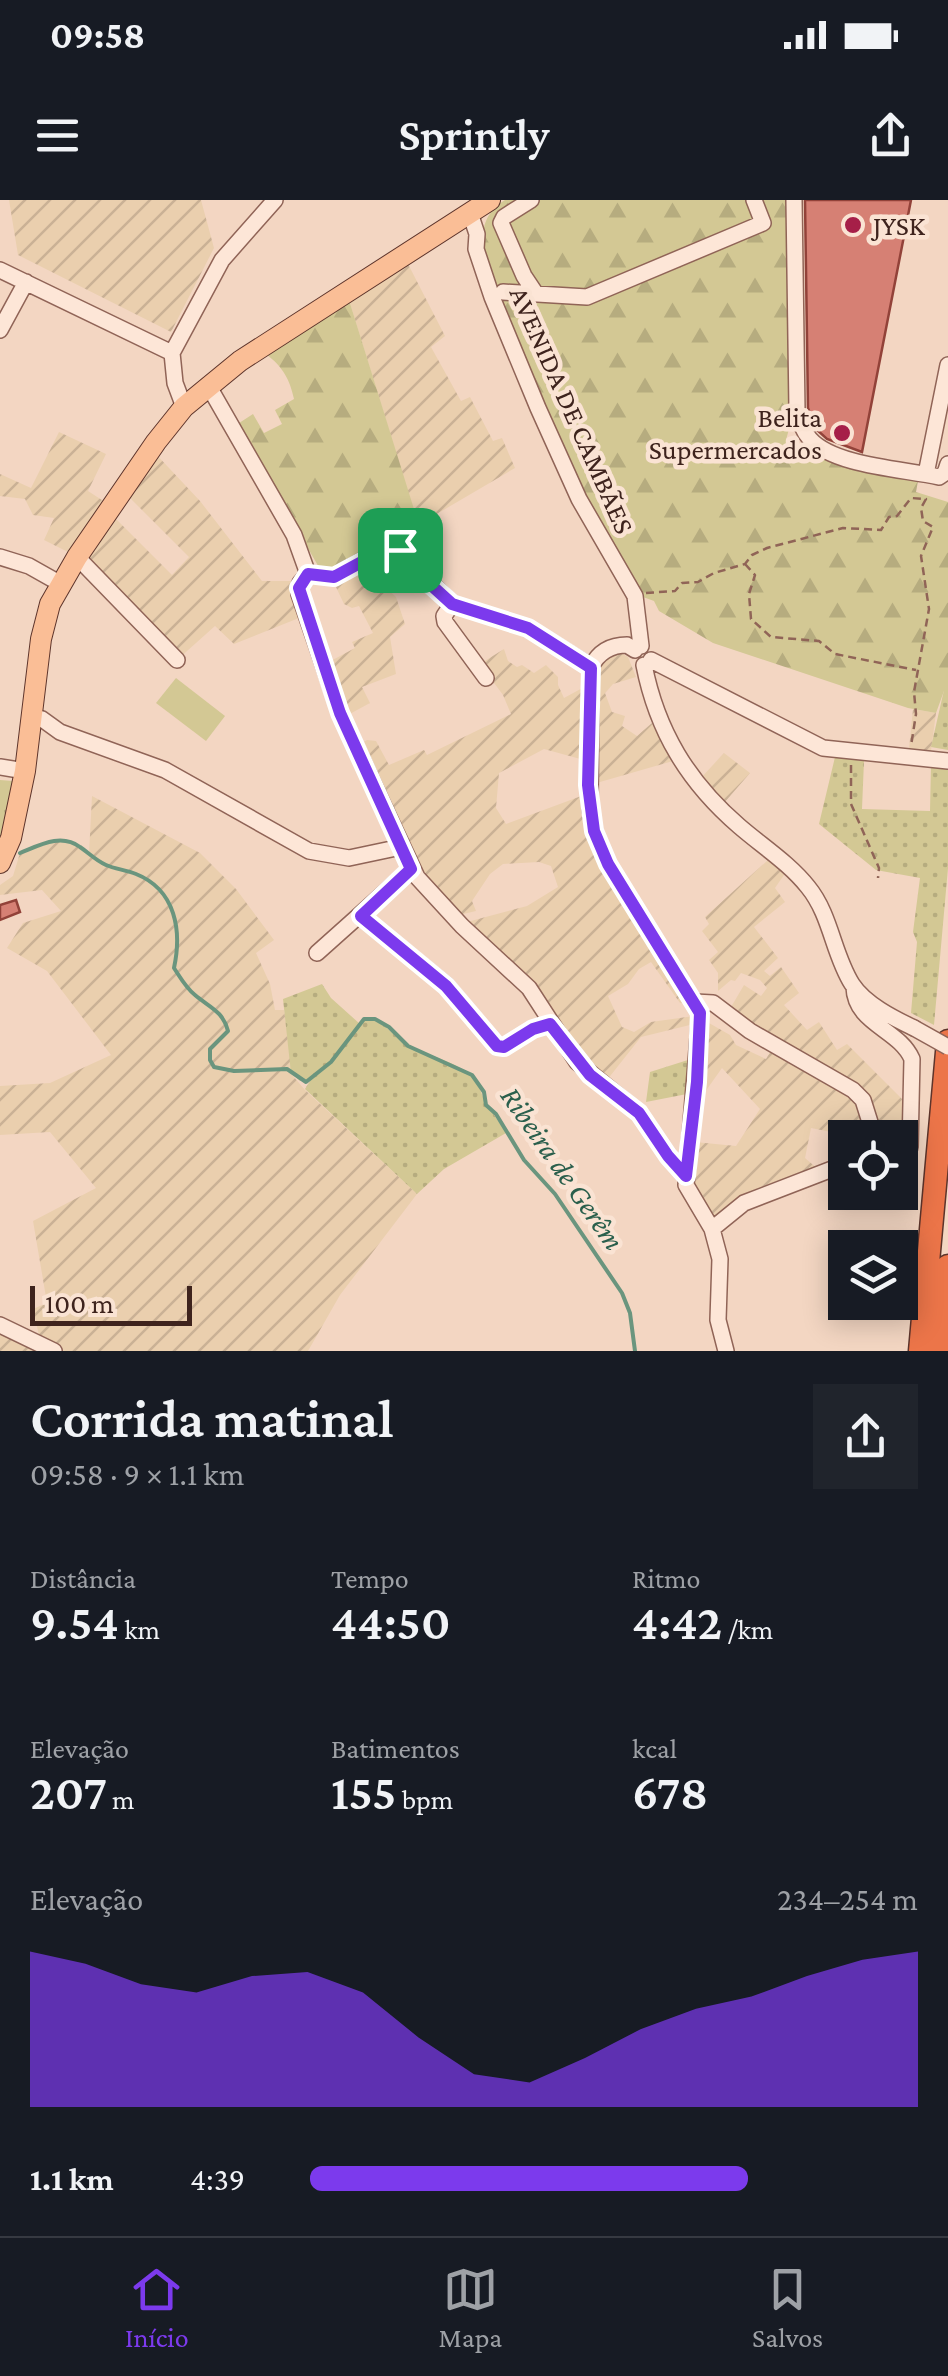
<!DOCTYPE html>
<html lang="pt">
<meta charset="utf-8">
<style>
body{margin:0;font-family:"Crimson Pro",serif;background:#20242c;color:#f1f3f6;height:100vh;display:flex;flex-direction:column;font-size:38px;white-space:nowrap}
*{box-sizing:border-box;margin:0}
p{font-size:32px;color:#9ea1a6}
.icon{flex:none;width:55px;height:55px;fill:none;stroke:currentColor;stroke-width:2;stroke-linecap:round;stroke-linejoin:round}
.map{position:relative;height:1151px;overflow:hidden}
.sheet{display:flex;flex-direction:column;background:#171b24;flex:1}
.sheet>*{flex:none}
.fabs{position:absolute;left:828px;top:920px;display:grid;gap:20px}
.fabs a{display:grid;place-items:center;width:90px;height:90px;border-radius:0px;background:#171b24;box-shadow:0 5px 25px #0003;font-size:50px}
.scale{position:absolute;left:30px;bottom:25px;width:162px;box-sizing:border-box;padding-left:10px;border:5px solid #3e231d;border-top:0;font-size:28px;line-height:35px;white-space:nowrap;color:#3e231d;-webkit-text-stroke:8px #fae3d3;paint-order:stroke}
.pin{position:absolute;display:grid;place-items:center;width:85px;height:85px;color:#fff;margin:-42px;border-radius:20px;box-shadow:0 5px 15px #0006}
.round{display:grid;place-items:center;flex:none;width:105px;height:105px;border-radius:0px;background:#20242c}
.summary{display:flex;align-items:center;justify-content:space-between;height:170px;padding:0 30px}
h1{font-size:55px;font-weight:600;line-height:75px}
.metrics{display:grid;grid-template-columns:repeat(3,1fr);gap:15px;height:170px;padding:10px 30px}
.metrics div{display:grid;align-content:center}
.metrics b{font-size:50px;font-weight:600}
.metrics small{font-size:28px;font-weight:400}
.metrics p{font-size:28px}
.chart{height:280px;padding:20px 30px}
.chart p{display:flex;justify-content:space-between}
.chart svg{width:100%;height:180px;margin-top:10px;fill:#7c3aed;opacity:.7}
ul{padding:0 30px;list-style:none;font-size:32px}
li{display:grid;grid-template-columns:160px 120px 1fr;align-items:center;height:75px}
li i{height:25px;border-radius:12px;background:#7c3aed}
.status{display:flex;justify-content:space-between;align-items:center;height:70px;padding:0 50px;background:#171b24;direction:ltr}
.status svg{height:28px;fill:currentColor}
header{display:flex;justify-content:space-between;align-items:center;height:130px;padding:0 30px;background:#171b24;font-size:45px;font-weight:600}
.menu{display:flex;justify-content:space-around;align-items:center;height:140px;border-top:2px solid #363941;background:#171b24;font-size:28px;color:#9ea1a6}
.menu a{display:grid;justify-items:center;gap:5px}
.menu .current{color:#7c3aed}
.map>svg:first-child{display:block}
.farmland{fill:url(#farmland-furrows)}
.grass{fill:url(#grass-dots)}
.forest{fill:url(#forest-firs)}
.park{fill:url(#park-tufts)}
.pitch{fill:#d3c894}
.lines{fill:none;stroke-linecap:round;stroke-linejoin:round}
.stream{stroke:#6a957e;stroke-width:4}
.building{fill:#d68074;stroke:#924239;stroke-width:2.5}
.minor-casing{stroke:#906457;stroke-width:18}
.major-casing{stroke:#5d342b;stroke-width:22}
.highway-casing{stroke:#5d342b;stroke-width:25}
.path{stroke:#906457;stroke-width:2.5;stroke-dasharray:8 5;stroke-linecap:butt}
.minor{stroke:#fde6d7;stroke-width:15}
.major{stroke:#fabe96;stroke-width:20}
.highway{stroke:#ec7549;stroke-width:22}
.minor-bridge-casing{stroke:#906457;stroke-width:18;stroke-linecap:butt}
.minor-bridge{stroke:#fde6d7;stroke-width:15}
.route-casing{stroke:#fff;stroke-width:20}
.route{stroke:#7c3aed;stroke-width:12}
.poi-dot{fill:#a61f48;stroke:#fae3d3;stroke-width:4}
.labels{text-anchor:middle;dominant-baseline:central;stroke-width:9;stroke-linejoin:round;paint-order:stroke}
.poi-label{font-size:28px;fill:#3e231d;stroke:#fae3d3;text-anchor:start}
.street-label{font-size:28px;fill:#3e231d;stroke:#fae3d3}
.water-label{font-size:30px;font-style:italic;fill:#2a5f4c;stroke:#fae3d3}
</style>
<div class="status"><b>09:58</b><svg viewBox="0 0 49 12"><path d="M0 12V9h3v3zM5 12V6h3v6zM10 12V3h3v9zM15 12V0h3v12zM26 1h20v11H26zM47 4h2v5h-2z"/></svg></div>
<header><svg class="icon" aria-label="menu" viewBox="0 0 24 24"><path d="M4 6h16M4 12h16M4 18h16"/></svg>Sprintly<svg class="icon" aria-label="share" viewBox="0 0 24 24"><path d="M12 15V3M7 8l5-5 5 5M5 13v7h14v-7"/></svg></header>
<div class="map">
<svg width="948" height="1151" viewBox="0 0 948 1151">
<defs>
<pattern id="farmland-furrows" width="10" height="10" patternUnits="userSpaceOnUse" patternTransform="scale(2.5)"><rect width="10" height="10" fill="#eacfae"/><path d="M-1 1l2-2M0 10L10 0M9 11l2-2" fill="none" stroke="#cab195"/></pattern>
<pattern id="grass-dots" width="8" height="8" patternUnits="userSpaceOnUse" patternTransform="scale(2.5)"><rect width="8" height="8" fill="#d3c894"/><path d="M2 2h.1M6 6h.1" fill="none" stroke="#b6ac7f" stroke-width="1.8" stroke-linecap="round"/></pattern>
<pattern id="forest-firs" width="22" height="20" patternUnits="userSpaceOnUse" patternTransform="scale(2.5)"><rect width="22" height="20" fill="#d3c894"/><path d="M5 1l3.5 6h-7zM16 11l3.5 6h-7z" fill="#b6ac7f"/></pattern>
<pattern id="park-tufts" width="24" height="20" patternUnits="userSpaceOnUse" patternTransform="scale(2.5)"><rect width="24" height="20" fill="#d3c894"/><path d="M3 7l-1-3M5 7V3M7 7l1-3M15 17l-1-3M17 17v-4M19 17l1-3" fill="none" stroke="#b6ac7f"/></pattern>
</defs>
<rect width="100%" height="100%" fill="#f3d6c2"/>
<path class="farmland" d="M9,0H201L214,48L171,132L18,55Z
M407,62L445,136L431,147L461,201L470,197L493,241L502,238L515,268L418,325L349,100Z
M59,232L106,254L88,291L105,302L70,353L44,340L54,318L33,315L25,299L0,296V274L31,288Z
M154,252L200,301L262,381H294L290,390L299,418L234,444L215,426L177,460L98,377L87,354L112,315L172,375L189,357L126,294Z
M368,363L376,378L396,397L405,424L390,437L396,474L362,487L370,503L346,516L327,463L355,448L352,442L373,433L359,406L352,408L344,404L335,385Z
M504,449L508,461L517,467L522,465L534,473L546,465L558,477V485L564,498L586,486L584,560L544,549L499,573L496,608L506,624L584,595L585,615L689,804L680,803L651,762L639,769L628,784L608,796L622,827L634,832L651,822L694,816V824L641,837L607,880L591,869L467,722L527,706L558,687L551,666L539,662L503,664L490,674L472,701L476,711L459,715L427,683L359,545L367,540L376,541L389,565L424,550L427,555L511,514L503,495L480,464Z
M619,452L628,457L636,477L613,484L605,493L612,512L625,516L622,526L637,536L652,523L673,561L593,584L598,468L601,460Z
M913,509L936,513L931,551L909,549Z
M724,553L750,573L724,603L700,579Z
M92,596L200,653L236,689L274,740L256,753L270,784L275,810H284L293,869L288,870L305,890L417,994L340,1095L308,1151H0V1125L41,1144L33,1109L47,1103L33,1021L96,988L50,932L0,935V886L50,883L111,855L47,771L7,748L23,723L61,711L42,690L0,695V685L13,676L20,653L46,642L62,639L78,645L89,654Z
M768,660L786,672L775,688L785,702L754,727L778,758L764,771L770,776L781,767L799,793L784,805L807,830L819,822L837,850L847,844L908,905L907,943L900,951V938L879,937L868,901L770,841L728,805L731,807L744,785L761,796L767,788L760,780L741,773L735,781L731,780L718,791V773L709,760L718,752L702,731L709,724L705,717Z
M709,823L730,835L736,845L766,859L772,849L854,899L867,937L845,938V947L831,932L811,928L805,958L819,970L713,1020L692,988L695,942L736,946L760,909L722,868L700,899Z"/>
<path class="grass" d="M944,490H948V550L931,547Z
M835,557L864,561L862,609L930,611L931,564H948V668L934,825L911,813L917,742L913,732L920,678L876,670L819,624Z
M322,784L331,798L360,824L364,819C387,820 392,837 410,847C429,856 451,860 468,873C481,882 480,895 488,906C494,915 500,923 506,933L444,969L417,994L305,889L310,881H300L291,873L283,799Z
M691,859L687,894L646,902L650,872Z"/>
<path class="forest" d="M505,0H790L792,218L786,240L818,258L918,281L916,292L948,302V490L944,491L936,513L908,508L713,443L659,411L654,401L643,397L580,289L486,65C481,38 479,16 505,0Z
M349,100L418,322L336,370L320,369L236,225L253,214L264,233L282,224L275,210L294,199C290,180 283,167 266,154Z"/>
<path class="park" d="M0,580L13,581L6,622L0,639Z"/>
<path class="pitch" d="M176,478L225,516L206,541L156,503Z"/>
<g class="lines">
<path class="stream" d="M20,653C40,645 61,633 80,647C89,653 95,660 106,665C115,669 126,670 136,674C176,690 182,731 174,768C180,777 186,788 195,795C209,807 223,811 228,831L210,849V860L214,867L234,871L287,869L306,882L331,862L364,819H375L389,827L408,846L472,875L484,892L486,905L496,914L524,960L555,994L622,1093L630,1113L635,1151"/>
</g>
<path class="building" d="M805,0H911L862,252L827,239L816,229L808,208Z
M16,700L20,712L0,720V705Z"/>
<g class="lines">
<defs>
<path id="minor" d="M531,0L504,17L501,23L524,76L536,94
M794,0L797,210C800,221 802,230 810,239C834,266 904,269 939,277L945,273L948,264
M470,13L477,34L476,49L492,97L538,208L579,299L635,396L641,446
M0,70L172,153L175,183L184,207
M503,92L587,97L763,23L754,0
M0,130L26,82
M172,153L222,60L275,0
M208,185L294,335L308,374
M926,274L948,165
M0,357L29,366L61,384
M77,357L177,460
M308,374L300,383L299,394L340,513L417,677L462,726L529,788L577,862L639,913L668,956L686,976
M308,374L334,377L385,347H396L452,404L528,428L591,467
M452,404L444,416L445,422L486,478
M635,450L627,445C610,445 598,453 591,467L590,608L594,631L608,664L700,813L686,985L712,1029L720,1059L718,1120L726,1151
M651,460L823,548L948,561
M644,465C657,531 688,582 739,626C762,646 789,663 808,687C831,715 833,754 852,784C865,804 893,818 914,828
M31,516L42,519L60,532L165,570L309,651L349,658L401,647
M0,567L25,571
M361,716L446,785L497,846L504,847L533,829L550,824
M317,753L411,669
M854,787C855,824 899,829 912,859L910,947L900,956
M695,802L713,803L750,831L853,890L863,900L875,938
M712,1029L744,1003L845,964
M0,1125L54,1151"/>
<path id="major" d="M0,663L11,638L25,571L41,439L50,404L77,357L156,242L184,207L240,161L490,0"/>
<path id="highway" d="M920,1151L948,841
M941,1151L948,1066"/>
</defs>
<use href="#minor" class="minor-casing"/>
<use href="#major" class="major-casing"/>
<use href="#highway" class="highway-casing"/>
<path class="path" d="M745,364L755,375L749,394L751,419L771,437L819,441L835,454L916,470
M646,393L675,391L682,383L698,382L714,373L745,364L752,355L767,348L843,328L881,330L889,317L897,316L911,298L926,299L921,308L923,321L933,327L921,356L929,409L914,492L916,514L911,546
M851,565V604L879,668L878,678"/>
<use href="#minor" class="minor"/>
<use href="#major" class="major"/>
<use href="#highway" class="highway"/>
<defs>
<path id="minor-bridge" d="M914,828L948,847"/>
</defs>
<use href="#minor-bridge" class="minor-bridge-casing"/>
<use href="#minor-bridge" class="minor-bridge"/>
</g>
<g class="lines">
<defs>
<path id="route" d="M391,346L400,350L430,384L452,404L528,428L591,468L588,585L594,631L608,664L700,813L697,882L686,976L668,956L639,913L590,875L550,824L533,829L504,847L497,846L446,786L361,716L411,669L340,513L299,388L308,374L334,377Z"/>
</defs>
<use href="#route" class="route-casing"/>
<use href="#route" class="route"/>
</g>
<g class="poi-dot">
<circle cx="853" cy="25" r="10"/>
<circle cx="842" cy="233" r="10"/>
</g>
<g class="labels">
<g class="poi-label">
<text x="873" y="25">JYSK</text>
<text x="822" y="217" text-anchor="end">Belita<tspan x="822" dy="32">Supermercados</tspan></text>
</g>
<g class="street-label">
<text transform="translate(572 210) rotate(66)">AVENIDA DE CAMBÃES</text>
</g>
<g class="water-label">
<text transform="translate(563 968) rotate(55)">Ribeira de Gerêm</text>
</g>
</g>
</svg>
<div class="fabs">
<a><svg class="icon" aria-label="locate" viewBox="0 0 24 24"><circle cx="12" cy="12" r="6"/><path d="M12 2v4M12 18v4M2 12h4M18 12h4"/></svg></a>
<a><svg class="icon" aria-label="layers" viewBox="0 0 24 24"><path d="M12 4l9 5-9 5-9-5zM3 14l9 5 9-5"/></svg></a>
</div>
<div class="scale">100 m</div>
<div class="pin" style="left:400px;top:350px;background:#1e9e55"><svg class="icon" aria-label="arrive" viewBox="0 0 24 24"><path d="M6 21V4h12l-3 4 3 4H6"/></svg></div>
</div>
<section class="sheet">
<div class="summary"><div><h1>Corrida matinal</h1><p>09:58 · 9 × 1.1 km</p></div><a class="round"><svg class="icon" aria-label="share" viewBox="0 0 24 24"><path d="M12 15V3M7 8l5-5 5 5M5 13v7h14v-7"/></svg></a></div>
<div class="metrics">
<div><p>Distância</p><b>9.54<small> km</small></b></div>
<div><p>Tempo</p><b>44:50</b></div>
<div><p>Ritmo</p><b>4:42<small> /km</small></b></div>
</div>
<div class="metrics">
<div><p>Elevação</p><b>207<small> m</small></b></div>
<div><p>Batimentos</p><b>155<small> bpm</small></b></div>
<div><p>kcal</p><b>678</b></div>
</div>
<div class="chart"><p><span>Elevação</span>234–254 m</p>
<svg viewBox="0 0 160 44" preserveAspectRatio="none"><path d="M0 44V6L10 9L20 14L30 16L40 12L50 11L60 16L70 27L80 36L90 38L100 32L110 25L120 20L130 17L140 12L150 8L160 6V44z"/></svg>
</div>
<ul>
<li><b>1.1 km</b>4:39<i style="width:72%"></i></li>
</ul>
</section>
<nav class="menu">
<a class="current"><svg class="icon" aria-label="home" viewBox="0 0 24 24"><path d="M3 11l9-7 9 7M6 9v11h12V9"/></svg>Início</a>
<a><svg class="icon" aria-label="map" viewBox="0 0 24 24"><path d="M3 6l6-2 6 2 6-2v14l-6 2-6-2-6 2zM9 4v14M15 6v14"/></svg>Mapa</a>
<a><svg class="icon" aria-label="saved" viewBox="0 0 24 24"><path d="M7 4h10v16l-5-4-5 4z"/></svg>Salvos</a>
</nav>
